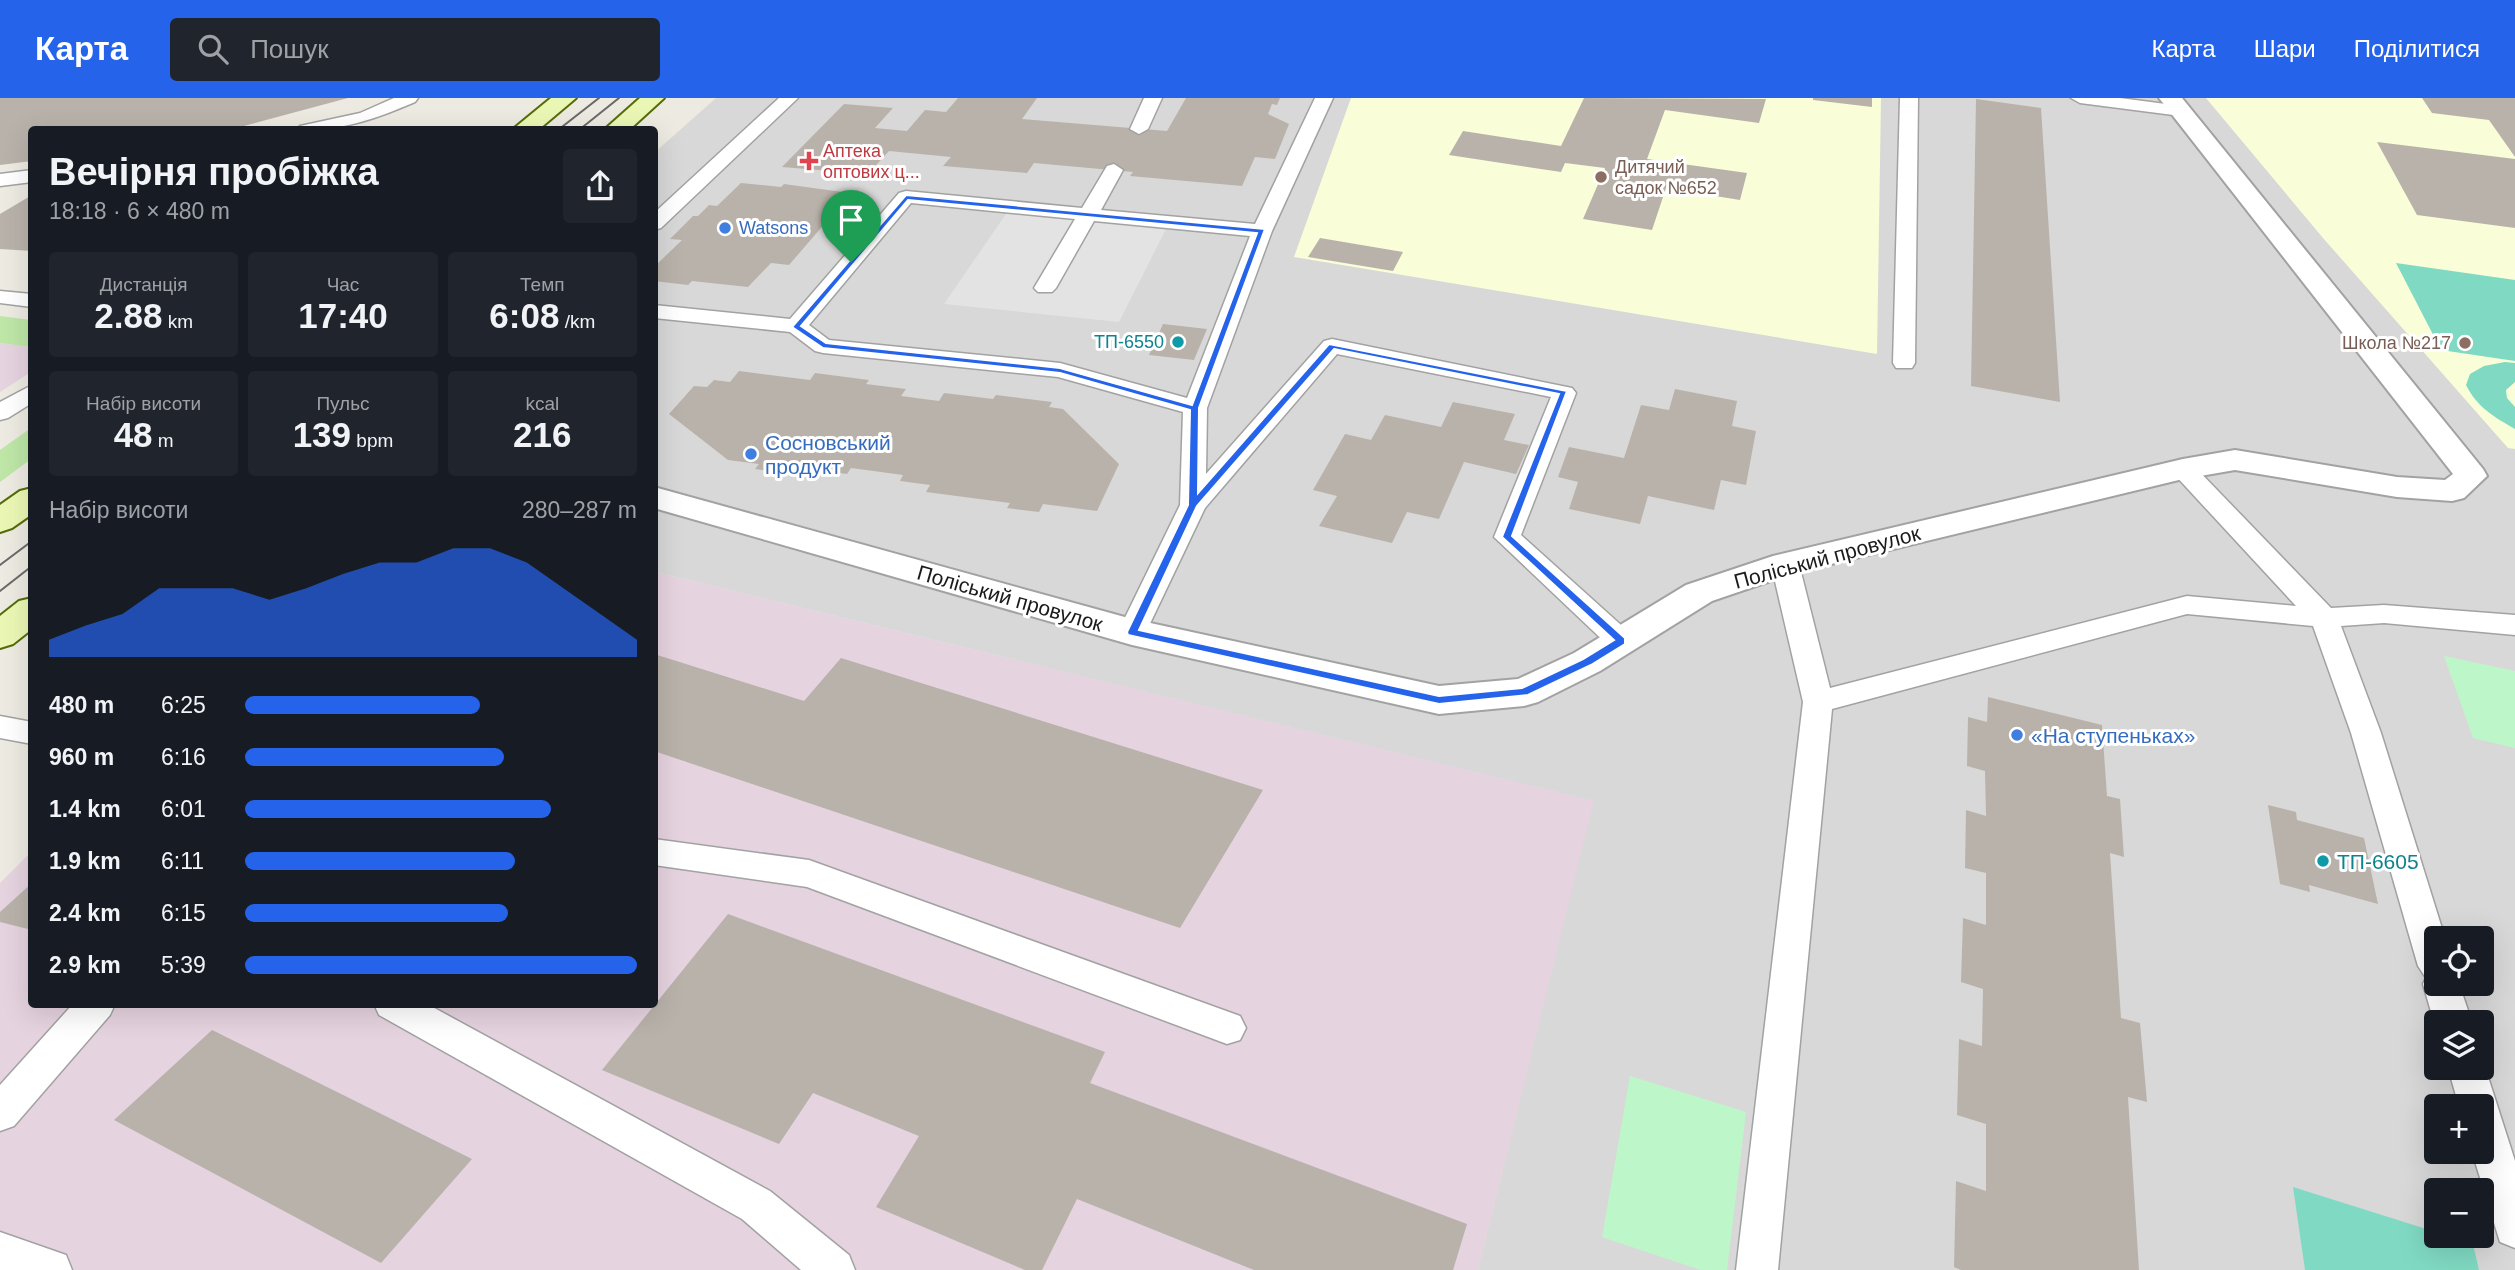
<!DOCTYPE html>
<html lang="uk">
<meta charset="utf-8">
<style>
body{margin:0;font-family:Arial,sans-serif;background:#20242c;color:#f1f3f6;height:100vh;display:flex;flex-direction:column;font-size:26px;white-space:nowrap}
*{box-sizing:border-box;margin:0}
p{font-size:23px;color:#9ea1a6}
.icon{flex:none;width:38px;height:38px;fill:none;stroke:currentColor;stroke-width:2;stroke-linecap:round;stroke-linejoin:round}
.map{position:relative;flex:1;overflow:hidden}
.side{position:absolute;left:28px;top:28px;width:630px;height:882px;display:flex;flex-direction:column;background:#171b24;border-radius:7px;box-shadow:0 7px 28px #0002}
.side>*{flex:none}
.buttons{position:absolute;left:2424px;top:828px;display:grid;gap:14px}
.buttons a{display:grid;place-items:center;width:70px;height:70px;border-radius:7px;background:#171b24;box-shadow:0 7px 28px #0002;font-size:35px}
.pin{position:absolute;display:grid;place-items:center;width:60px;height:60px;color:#fff;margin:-72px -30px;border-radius:50% 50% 50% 0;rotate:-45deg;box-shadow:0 0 7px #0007}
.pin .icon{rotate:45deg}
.round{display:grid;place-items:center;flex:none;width:74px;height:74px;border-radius:7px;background:#20242c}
.head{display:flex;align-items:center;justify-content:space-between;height:119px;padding:0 21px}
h1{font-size:38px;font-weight:700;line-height:52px}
.figures{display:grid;grid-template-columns:repeat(3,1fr);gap:10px;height:119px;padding:7px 21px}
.figures div{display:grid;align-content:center;border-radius:7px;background:#20242c;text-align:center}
.figures b{font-size:35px;font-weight:700}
.figures small{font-size:19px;font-weight:400}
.figures p{font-size:19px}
.chart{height:196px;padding:14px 21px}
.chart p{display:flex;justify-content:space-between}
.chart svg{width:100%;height:126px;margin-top:7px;fill:#2563eb;opacity:.7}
ul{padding:0 21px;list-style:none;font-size:23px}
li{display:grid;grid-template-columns:112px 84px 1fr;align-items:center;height:52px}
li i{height:18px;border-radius:9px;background:#2563eb}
header{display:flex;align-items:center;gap:42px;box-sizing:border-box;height:98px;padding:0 35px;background:#2563eb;color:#fff}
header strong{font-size:33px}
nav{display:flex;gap:38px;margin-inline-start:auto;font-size:24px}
.search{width:490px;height:63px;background:#20242c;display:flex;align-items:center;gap:18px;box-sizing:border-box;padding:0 24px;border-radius:7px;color:#9ea1a6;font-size:26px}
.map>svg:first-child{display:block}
.residential{fill:#d9d8d8;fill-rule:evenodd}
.industrial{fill:#e5d3df}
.education{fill:#f9fed8}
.grass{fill:#bde6a7}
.park{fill:#bdf7c9}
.pitch{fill:#80dac3}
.parking{fill:#e3e3e3}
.building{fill:#b9b2aa}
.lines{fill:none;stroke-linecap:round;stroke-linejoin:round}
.service-casing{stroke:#a2a2a2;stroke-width:3}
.minor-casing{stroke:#a2a2a2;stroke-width:4}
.secondary-casing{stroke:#546c08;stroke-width:4}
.service{fill:#fff;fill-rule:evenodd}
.minor{fill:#fff;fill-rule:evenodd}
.secondary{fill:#eaf7b4;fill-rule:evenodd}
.tram{stroke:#696969;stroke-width:2}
.route{fill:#2563eb;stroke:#fff;stroke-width:2;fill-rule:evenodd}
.health-dot{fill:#e0444e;stroke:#fff;stroke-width:2.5}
.education-dot{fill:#8d6e63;stroke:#fff;stroke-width:2.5}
.shop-dot{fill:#3f7fe0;stroke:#fff;stroke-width:2.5}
.culture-dot{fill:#0f9aa8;stroke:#fff;stroke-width:2.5}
.labels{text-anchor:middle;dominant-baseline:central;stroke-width:6;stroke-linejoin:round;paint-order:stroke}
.far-health-label{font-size:18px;fill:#be3a42;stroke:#fff;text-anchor:start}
.far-education-label{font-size:18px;fill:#785e54;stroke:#fff;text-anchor:start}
.far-shop-label{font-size:18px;fill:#366cbe;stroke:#fff;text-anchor:start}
.far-culture-label{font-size:18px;fill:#0d838f;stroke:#fff;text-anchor:end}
.shop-label{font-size:21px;fill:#366cbe;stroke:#fff;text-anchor:start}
.street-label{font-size:21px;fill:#1b1b1b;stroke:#fff}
.culture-label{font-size:21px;fill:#0d838f;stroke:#fff;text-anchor:start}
</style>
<header>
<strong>Карта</strong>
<div class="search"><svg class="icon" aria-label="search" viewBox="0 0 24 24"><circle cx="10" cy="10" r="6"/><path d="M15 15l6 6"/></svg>Пошук</div>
<nav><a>Карта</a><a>Шари</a><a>Поділитися</a></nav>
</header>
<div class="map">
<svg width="2515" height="1172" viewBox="0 0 2515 1172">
<rect width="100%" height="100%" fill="#eceae1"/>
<path class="residential" d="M716,0H2515V1172H1478L1593,703L655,474L654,55ZM2436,840H2482V886H2436ZM2436,924H2482V970H2436ZM2436,1008H2482V1054H2436ZM2436,1092H2482V1138H2436Z"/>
<path class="industrial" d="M0,245L31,249V274L0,294Z
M655,474L1594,703L1478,1172H0V785L31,754L32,906H654Z"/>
<path class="education" d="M1351,0H1881L1877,256L1294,159Z
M2206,0H2515V351L2508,350L2323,140Z"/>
<path class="grass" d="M0,218L31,222V249L0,245Z
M31,330V361L0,384V352Z"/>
<path class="park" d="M2444,558L2515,573V650L2473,640Z
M1630,978L1746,1014L1727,1172H1701L1602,1139Z"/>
<path class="pitch" d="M2396,165L2515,182V263L2441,252Z
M2505,264L2515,265V284L2506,292L2507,300L2515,309V331C2494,319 2477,309 2466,287L2470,276L2484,268Z
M2293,1089L2436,1134V1138H2446L2473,1146L2479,1172H2305Z"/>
<path class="parking" d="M1008,113L1168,127L1119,224L944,206Z"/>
<path class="building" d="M0,0H348L229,32H32V63L0,67Z
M958,0H1037L1022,21L1167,33L1186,0H1280L1277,7L1272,6L1268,16L1289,26L1275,61L1255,59L1242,88L1130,78L1133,74L1034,65L1027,75L943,68L951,59L889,53L868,76L782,69L844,6L893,10L875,30L907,33L925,12L946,14Z
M1584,0L1766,1L1759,25L1665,12L1647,61L1747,75L1740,102L1666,90L1652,132L1583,121L1605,70L1565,65L1561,74L1449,57L1463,33L1561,48Z
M1813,0H1872V9L1813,2Z
M2422,0H2515V59L2489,22L2432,15Z
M1976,1L2041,10L2060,304L1971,288Z
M2377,44L2515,61V130L2417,117Z
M741,85L781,89L784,86L857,96L832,124L827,123L789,167L771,165L748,189L692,183L688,187L654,183V169L682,142L670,141L693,118H698L709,107L717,108Z
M32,97V153L0,151V116Z
M1320,140L1403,154L1393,173L1308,159Z
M1163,226L1207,231L1194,262L1149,257Z
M739,273L810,282L815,275L869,282L866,286L906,291L901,298L939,303L944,295L993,301L996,297L1052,304L1049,309L1063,311L1119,366L1097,413L1043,406L1039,414L1007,410L1010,405L926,394L930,387L900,383L903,377L851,370L847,376L818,372L814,379L755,371L759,366L728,362L669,316L694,288L707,289L714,282L730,284Z
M1675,291L1737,303L1732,328L1756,333L1746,387L1721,382L1714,412L1648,398L1640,426L1569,411L1578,384L1558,379L1569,349L1624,360L1641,307L1669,312Z
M1453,304L1515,316L1504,342L1529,347L1516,376L1464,364L1439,421L1407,414L1392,445L1319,428L1337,398L1313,392L1345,336L1371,342L1385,317L1441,329Z
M654,556L804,603L841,560L1263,692L1180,830L654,653Z
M1988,599L2102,627L2107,698L2120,701L2124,759L2110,755L2121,920L2140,925L2147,1004L2128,999L2139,1172H1961L1954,1169L1956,1083L1986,1093V1026L1957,1017L1959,941L1982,948L1983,891L1961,884L1963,820L1986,827V775L1965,770L1966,712L1986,718L1985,673L1967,668L1968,619L1987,624Z
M2268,707L2296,714L2297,722L2364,740L2378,806L2309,787L2310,794L2280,786Z
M32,785V832L0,824V814Z
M728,816L1105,954L1090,985L1467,1126L1453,1172H1254L1077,1101L1042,1172H1025L876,1109L919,1038L813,995L779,1046L602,972Z
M212,932L472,1061L381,1165L114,1022Z"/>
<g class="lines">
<defs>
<path id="service" d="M394,0H418L415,4C373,22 344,32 297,32L300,28L360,15Z
M779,0H798L661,130L654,132V115Z
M1144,0H1162L1148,31L1139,36L1130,31Z
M1315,0H1333L1272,133L1207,310L1206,376L1324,243L1332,241L1572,290L1576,295L1521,437L1631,536L1635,543L1631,550L1621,553L1611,550L1494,439L1551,299L1337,256L1205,410L1146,534L1142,541L1132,544L1122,541L1118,534L1180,407L1183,314L1058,279L823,255L815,253L790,234L654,220V207L790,221L899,95L906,93L1082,110L1107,68L1114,66L1123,72L1101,112L1255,126ZM911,105L1075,121L1034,190L1038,194H1052L1056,190L1094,123L1250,138L1187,300L1060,265L829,242L809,227Z
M1900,0H1918L1915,265L1912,270H1896L1893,265Z
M2071,0H2120L2181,8L2190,13L2181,18L2080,5Z
M32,72V84L0,88V76Z
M0,193L32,196V209L0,205Z
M32,287V305L8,320L0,322V304Z
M2183,363L2192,366L2331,510L2384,507L2515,517V537L2384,525L2341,528L2381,635L2445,840H2436V886H2459L2472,924H2436V927L2434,924L2423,886L2426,880L2418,868L2351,635L2313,528L2187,516L1832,611L1778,1172H1736L1803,604L1771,466L1775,460L1785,457L1795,460L1799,466L1830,590L2187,498L2296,508L2174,376L2170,371L2174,366Z
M0,618L32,624V646L0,640Z
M654,741L809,762L1240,918L1246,930L1240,942L1227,946L807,789L654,767Z
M73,906H115L110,917L14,1028L0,1033V987Z
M374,906H427L770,1093L849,1157L855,1172H801L742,1121L379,917Z
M2482,960L2515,1063V1150L2500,1144L2472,1054H2482V1008H2459L2448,970H2482Z
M0,1134L66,1157L72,1172H0Z"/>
<path id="minor" d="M2159,0H2182L2483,371L2487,378L2464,400L2452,403L2397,399L2235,372L2183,381L1794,475L1712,503L1600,573L1538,604L1524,608L1439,616L1132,547L654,410V389L1132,521L1439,588L1518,581L1574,555L1686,487L1773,458L2183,361L2235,352L2397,379L2445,382L2453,376Z"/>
<path id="secondary" d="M551,0H576L538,32H512Z
M640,0H664L629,32H604Z
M32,390V416L12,430L0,434V407L20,393Z
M32,500V531L13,546L0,550V518L19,503Z"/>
</defs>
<use href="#service" class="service-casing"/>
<use href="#minor" class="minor-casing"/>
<use href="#secondary" class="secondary-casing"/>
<use href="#service" class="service"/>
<use href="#minor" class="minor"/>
<use href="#secondary" class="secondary"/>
<path class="tram" d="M558,32L599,0
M579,32L619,0
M0,467L32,443
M0,493L32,468"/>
</g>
<path class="route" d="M906,97L1265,131L1199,310L1198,395L1329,246L1567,293L1512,438L1625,540V546L1591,567L1528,597L1439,606L1128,537L1127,534L1188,407L1190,312L1060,275L823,250L792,229ZM908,102L1257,135L1192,307L1060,270L826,245L801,228ZM1334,251L1559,296L1502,439L1614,542L1583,561L1522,590L1439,598L1139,532L1197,408Z"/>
<path class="health-dot" d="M805.5 52.5h7v7h7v7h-7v7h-7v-7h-7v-7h7z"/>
<g class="education-dot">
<circle cx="1601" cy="79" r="7"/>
<circle cx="2465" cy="245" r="7"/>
</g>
<g class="shop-dot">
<circle cx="725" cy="130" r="7"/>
<circle cx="751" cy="356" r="7"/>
<circle cx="2017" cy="637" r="7"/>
</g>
<g class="culture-dot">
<circle cx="1178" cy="244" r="7"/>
<circle cx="2323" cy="763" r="7"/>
</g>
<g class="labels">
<g class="far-health-label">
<text x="823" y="53">Аптека<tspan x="823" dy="21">оптових ц...</tspan></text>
</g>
<g class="far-education-label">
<text x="1615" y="69">Дитячий<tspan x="1615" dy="21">садок №652</tspan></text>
<text x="2451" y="245" text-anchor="end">Школа №217</text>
</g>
<g class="far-shop-label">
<text x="739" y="130">Watsons</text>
</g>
<g class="far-culture-label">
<text x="1164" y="244">ТП-6550</text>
</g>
<g class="shop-label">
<text x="765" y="344">Сосновський<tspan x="765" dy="24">продукт</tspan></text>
<text x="2031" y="637">«На ступеньках»</text>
</g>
<g class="street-label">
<text transform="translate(1827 459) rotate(-15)">Поліський провулок</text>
<text transform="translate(1010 500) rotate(16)">Поліський провулок</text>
</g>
<g class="culture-label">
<text x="2337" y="763">ТП-6605</text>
</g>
</g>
</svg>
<div class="buttons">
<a><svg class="icon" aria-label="locate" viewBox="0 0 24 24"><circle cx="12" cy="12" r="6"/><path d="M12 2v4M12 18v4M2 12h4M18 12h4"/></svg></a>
<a><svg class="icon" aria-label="layers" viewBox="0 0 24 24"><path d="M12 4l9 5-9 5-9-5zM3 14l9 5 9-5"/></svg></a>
<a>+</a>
<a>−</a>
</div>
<div class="pin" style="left:851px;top:164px;background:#1e9e55"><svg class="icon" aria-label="arrive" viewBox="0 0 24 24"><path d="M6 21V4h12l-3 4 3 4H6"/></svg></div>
<section class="side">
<div class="head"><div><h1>Вечірня пробіжка</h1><p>18:18 · 6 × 480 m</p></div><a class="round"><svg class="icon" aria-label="share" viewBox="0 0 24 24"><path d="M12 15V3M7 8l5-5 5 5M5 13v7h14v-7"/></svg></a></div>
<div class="figures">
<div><p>Дистанція</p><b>2.88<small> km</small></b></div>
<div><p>Час</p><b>17:40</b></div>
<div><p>Темп</p><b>6:08<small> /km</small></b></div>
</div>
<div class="figures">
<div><p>Набір висоти</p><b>48<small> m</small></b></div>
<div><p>Пульс</p><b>139<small> bpm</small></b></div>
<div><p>kcal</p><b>216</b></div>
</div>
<div class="chart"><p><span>Набір висоти</span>280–287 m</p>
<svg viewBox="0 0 160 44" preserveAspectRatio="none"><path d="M0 44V38L10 33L20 29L30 20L40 20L50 20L60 24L70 20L80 15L90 11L100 11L110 6L120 6L130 11L140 20L150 29L160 38V44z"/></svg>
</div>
<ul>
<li><b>480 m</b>6:25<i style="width:60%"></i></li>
<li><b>960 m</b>6:16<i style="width:66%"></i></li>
<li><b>1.4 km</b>6:01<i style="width:78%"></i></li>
<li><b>1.9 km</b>6:11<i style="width:69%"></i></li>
<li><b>2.4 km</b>6:15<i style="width:67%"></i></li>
<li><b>2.9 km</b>5:39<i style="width:100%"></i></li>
</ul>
</section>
</div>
